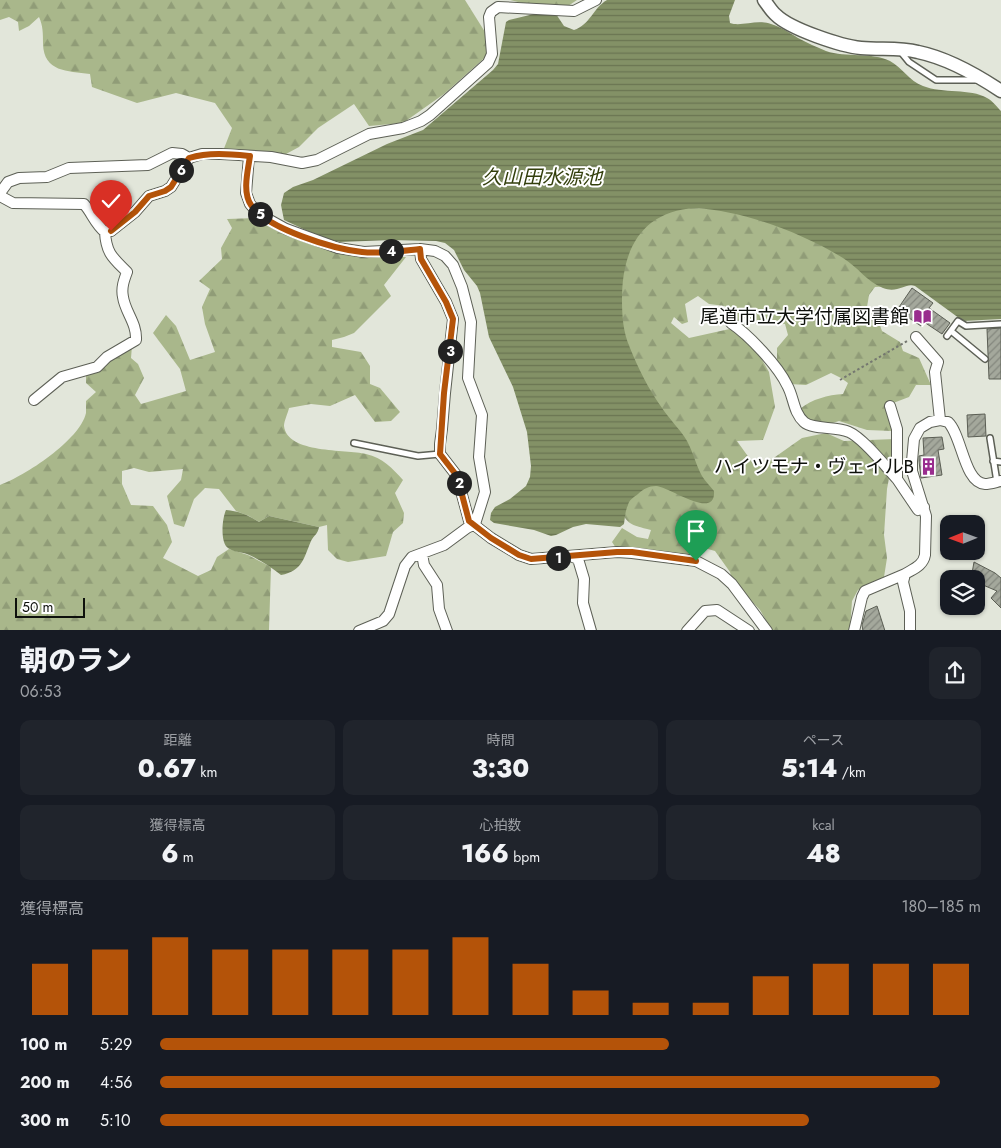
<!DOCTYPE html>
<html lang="ja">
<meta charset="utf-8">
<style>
body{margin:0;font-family:Jost,"Noto Sans JP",sans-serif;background:#20242c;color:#f1f3f6;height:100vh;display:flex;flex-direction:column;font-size:19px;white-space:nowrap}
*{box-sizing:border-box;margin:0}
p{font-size:16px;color:#9ea1a6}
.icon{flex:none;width:28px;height:28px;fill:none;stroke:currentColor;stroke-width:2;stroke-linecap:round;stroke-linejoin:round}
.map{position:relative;height:630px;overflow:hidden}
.details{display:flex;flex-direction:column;background:#171b24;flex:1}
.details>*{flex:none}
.needle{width:32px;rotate:269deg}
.fabs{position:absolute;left:940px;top:515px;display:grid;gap:10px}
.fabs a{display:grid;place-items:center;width:45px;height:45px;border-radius:10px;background:#171b24;box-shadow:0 1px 4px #0004;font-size:25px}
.scale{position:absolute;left:15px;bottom:12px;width:70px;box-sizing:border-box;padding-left:5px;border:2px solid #0e100c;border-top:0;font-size:14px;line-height:18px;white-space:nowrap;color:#0e100c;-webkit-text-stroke:4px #fff;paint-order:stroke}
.pin{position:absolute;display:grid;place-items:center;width:42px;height:42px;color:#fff;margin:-51px -21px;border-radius:50% 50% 50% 0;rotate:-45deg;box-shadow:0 0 5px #0007}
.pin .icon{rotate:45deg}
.km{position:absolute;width:25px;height:25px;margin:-12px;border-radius:50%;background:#222;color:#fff;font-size:14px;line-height:25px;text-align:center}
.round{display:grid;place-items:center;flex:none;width:52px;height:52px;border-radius:10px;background:#20242c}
.head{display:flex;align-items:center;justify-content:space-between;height:85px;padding:0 20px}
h1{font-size:28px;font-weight:800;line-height:38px}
.stats{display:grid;grid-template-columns:repeat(3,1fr);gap:8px;height:85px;padding:5px 20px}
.stats div{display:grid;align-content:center;border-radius:10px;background:#20242c;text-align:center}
.stats b{font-size:25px;font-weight:800}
.stats small{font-size:14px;font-weight:400}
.stats p{font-size:14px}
.chart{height:140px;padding:10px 20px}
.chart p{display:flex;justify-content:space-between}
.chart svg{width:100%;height:90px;margin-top:5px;stroke:#b45309;stroke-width:6}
ul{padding:0 20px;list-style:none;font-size:16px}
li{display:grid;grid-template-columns:80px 60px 1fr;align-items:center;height:38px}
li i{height:12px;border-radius:6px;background:#b45309}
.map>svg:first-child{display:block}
.forest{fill:url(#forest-firs)}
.water{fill:url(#water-rules)}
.building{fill:url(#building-hatch);stroke:#5b5e54}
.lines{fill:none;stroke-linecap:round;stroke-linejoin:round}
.service-casing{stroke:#5d6056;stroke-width:8}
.minor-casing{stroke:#5d6056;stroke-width:12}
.tertiary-casing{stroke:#5d6056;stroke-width:15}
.path{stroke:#757870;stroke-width:2;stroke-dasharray:2.5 2.5;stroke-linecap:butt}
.service{stroke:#fff;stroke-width:5}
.minor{stroke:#fff;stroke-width:10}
.tertiary{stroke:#fff;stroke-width:12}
.route-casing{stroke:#fff;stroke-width:10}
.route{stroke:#b45309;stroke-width:6}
.labels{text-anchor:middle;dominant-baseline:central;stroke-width:4;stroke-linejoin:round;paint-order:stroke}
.poi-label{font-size:19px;fill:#0e100c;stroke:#fff;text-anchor:end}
.water-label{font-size:20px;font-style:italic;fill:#333f0c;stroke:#fff}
</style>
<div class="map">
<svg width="1001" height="631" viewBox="0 0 1001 631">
<defs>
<pattern id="forest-firs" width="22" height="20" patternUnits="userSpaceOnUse" patternTransform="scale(1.25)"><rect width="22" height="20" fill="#a9b78b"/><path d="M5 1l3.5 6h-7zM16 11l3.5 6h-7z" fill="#909c77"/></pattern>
<pattern id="water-rules" width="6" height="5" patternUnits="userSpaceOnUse" patternTransform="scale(1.25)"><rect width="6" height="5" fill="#839166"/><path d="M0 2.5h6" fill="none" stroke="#6a7552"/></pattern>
<pattern id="building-hatch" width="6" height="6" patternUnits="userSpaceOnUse" patternTransform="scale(1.25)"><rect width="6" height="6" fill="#a4a89c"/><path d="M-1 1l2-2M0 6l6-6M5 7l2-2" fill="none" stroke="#84877e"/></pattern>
</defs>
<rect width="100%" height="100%" fill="#e2e6da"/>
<path class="forest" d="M0,0H465L485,32L490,53L444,94L403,123L369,126L354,104L318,128L299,147L286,154H267L223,151L232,128L215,103L176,93L137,103L92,87L90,74C67,71 44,72 43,44C43,33 43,26 39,17L29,26L19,31L18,22L9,17L0,20Z
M510,0H577L568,6L526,4Z
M655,207L769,210L892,286L875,287L869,295L867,307L876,314L882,331L900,342L903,351L919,358L931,385H916L909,397L888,405L892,431L867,430L839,421L817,428L802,420L800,409C812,399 828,395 843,394L848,383L841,378L831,373L806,385L790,384L777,360V348L788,335L785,324L774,323L759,325L744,318L738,322L728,317L725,306L709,304L698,296L685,304L688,322L682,324L674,317L671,323L689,338L734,328L757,351L769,372L775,407L763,440L737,441L752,462L761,467L802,438L826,433L844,441L895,439L893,457L887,489L884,535L887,558L884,577L858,590L852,601L850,630H772L760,610L732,580L730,572L715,551L697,546L700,559L654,550L616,548L612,542L622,528L637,537L648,539L651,530C627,524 626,524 618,501L661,428L612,310L624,258Z
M259,218L367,257H406L384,285L391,296L354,333L344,337L332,340V347L361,352L370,366V384L380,388L400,412L391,421L375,422L355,395L330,406L311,404L289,408C288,413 284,421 284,426C287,454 346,449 366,454C383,458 392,468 403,480L395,493L404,513L403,523L393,532L386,556L348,562L337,559L328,550L327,525L319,527L269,516L259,522L249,516L236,511L219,489L205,488L194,499L184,527L174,524L167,496L181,480L183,469L149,472L134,468L122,471V484L131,505L153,506L167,525L172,542L163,558L198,576L211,570L217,557L229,549L248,555L271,567L269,630H0V485C25,476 80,440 86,413C86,409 86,405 86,401L96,392L86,383V375L132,346L131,358L138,364L144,378L135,395L141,404L186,391L180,369L153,333L166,315L176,326L190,360L215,352L205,324L202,307L210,289L199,281L222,259L221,248L232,228L227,219Z"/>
<path class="water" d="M607,0H735L729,16L730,23C741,27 757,19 771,24C781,27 790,33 798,38C807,43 817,47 826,51C846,58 872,52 890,61C903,68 909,81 923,86C943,94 970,88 987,98C993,101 997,107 1001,111V319L963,321L915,286C906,282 898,294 883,288C867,282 858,267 843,258C802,233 744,211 696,208C641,211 622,250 622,299C622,316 623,332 630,348C638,368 649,390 662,408C669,419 680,429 687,441C693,452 696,465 702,476C705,481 710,486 714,491C716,521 670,487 656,486C649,486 643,489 638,494C634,497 629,500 628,505C625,511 625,518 624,524L620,527L586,524L573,527L556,535L551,536L534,530L494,523L490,520L491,513L495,507L510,499L526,486L530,477L531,466L527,432L513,387L489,337L480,293L477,286L464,270L454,250L445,243L436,241L391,240L340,242L327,240L284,220L281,205L284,193L293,187L313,180L387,144L423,130L493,70L498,64L506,22L509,20L534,14H556L564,26L574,30C590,25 593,8 607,0Z
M226,510C239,511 248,515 259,522L269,516L319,527C318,534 314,535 311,541C304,557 303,571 281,575C271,567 259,559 247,554C241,552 233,552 228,548C220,542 222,519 226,510Z"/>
<path class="building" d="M912,288L933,303L929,308L950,323L942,334L924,322L921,326L897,310Z
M1001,328V379H989L987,329Z
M985,414L986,436L968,437L967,415Z
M942,437L944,449L938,450L942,475L921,478L919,461V456L924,455L923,438Z
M974,562L995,573L1001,578V608L991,598L997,591L976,582V579H971Z
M877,606L885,631H863L862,625L866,611Z"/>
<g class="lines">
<defs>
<path id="service" d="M900,51L909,62L936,80H976
M951,331L985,359
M947,336L958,321L966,326L1001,324
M990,438L997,482
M354,443L418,456L440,454
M993,461L1001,462"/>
<path id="minor" d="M249,156L246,193L250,204L259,214L286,229L338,248L364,252L420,249L435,251L445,256L453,265L462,287L471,322L468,378L482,415L479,457L485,492L475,524L467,528L444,545L412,557L405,566L389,614L383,621L359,631
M0,193L8,182L19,178L47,177L69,168L148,165L172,153L182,154L189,158
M0,196L13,203L84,204C92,213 95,224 105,232L111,231L135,212L149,196L165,191L171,187L189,158L202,154H221L271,157L302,163L317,160L369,134L403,128L421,121L430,115L488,63L492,54L489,17L491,12L498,7L574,11L596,0
M420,249L421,259L446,302L453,319L445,393L442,429L440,444V454L457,476L469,521L491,538L519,555L531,559L617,552L632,553L696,561L721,574L732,584L767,631
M731,323C749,335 778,366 787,385C794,397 793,412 804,422C813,430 836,426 849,432C863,438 886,467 897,479
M916,337L938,362L935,372L940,420
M34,400L62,377L97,367L107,357L136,340C137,323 125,312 123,297C121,288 124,280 127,272C113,258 106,253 105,232
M890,406L897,429V479L918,510L924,507
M422,554L424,565L437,585L439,609L447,631
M573,557L578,559L584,579L583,603L591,631
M687,631L705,611L717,610L749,631
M854,631L862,597L865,591L905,574
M910,631V611L903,582L905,574C913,569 923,566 925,555L926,516L912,471V461L914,439L920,428L930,422L940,420L948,422C962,435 964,483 985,484C990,484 996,482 1001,481"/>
<path id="tertiary" d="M764,0C768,5 771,11 776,15C790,29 841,46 861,48C880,50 899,47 918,52C947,58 977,75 1001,91"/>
</defs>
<use href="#service" class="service-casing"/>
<use href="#minor" class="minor-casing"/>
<use href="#tertiary" class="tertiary-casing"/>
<path class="path" d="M840,380L907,341"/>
<use href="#service" class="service"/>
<use href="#minor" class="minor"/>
<use href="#tertiary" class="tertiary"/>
</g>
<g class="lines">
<defs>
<path id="route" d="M111,231L135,212L149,196L165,191L171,187L189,158C209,152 229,154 250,156C248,170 242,192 251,205C267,229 334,249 362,252C381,254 401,251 420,249L421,259L446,302L453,319L444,393L440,454L457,476L469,521L491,538L519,555L531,559L617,552H632L696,561"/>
</defs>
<use href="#route" class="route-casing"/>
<use href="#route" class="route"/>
</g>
<defs>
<symbol id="library-bare" viewBox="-9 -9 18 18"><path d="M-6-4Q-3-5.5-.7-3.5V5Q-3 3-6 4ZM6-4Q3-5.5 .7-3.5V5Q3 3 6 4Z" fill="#992d8e" stroke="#fff" stroke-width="2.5" paint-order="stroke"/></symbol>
<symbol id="building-bare" viewBox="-9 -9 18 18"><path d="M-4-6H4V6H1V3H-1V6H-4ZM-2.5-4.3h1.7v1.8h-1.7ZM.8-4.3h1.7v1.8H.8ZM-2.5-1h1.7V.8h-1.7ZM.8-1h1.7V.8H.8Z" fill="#992d8e" stroke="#fff" stroke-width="2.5" paint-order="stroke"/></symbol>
</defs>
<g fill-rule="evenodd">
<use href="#library-bare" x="910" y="304" width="25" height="25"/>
<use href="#building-bare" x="916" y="454" width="25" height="25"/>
</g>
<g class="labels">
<g class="poi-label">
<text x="909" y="316">尾道市立大学付属図書館</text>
<text x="914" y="466">ハイツモナ・ヴェイルB</text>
</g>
<g class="water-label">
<text x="542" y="177">久山田水源池</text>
</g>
</g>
</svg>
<div class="fabs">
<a><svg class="needle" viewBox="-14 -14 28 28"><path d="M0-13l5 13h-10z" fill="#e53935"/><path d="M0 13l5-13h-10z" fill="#9ea1a6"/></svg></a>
<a><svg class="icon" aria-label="layers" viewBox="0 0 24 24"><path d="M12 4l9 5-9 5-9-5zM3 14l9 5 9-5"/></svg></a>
</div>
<div class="scale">50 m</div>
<div class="pin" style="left:696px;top:561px;background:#1e9e55"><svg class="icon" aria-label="arrive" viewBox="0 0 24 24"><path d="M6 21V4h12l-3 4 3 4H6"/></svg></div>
<div class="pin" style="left:111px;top:231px;background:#d93025"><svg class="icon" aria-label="check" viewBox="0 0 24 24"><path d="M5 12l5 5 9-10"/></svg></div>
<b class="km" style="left:558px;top:558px">1</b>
<b class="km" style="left:459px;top:483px">2</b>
<b class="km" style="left:450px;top:351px">3</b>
<b class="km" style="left:391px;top:251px">4</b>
<b class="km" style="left:260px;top:214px">5</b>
<b class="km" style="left:181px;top:170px">6</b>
</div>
<section class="details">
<div class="head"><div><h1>朝のラン</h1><p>06:53</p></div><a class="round"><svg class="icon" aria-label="share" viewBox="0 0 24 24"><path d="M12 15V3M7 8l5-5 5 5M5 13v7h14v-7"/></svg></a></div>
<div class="stats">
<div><p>距離</p><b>0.67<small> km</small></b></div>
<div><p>時間</p><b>3:30</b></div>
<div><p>ペース</p><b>5:14<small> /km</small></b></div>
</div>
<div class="stats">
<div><p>獲得標高</p><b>6<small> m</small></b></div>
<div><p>心拍数</p><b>166<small> bpm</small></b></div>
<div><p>kcal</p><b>48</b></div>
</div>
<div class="chart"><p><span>獲得標高</span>180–185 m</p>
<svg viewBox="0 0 160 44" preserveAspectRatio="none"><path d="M5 44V19M15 44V12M25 44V6M35 44V12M45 44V12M55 44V12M65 44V12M75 44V6M85 44V19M95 44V32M105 44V38M115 44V38M125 44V25M135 44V19M145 44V19M155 44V19"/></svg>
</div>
<ul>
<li><b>100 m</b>5:29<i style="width:62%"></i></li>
<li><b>200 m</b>4:56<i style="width:95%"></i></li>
<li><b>300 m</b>5:10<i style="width:79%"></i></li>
</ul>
</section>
